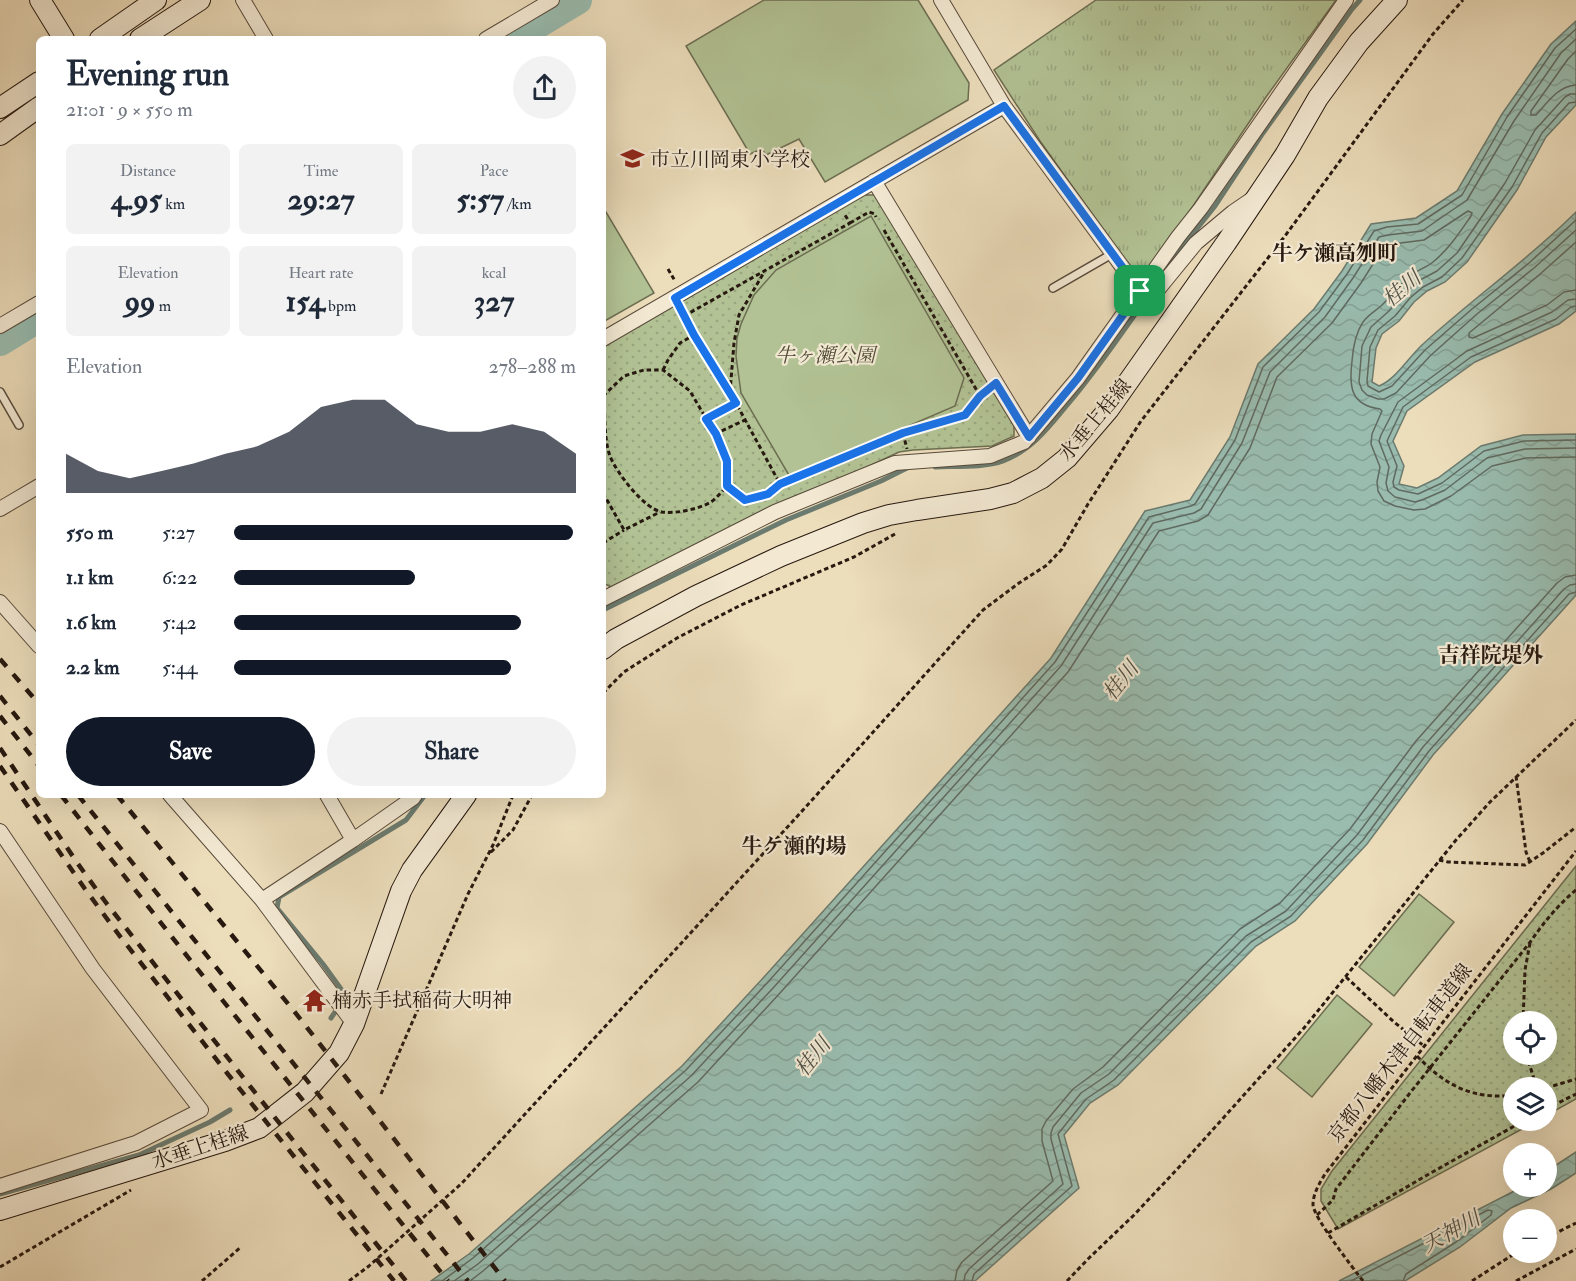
<!DOCTYPE html>
<meta charset="utf-8">
<style>
body{margin:0;font-family:"IM FELL Double Pica","Noto Serif JP",serif;background:#f2f2f3;color:#1f2937;height:100vh;display:flex;flex-direction:column;font-size:22px;white-space:nowrap}
*{box-sizing:border-box;margin:0}
p{font-size:20px;color:#747a83}
.icon{flex:none;width:33px;height:33px;fill:none;stroke:currentColor;stroke-width:2;stroke-linecap:round;stroke-linejoin:round}
.map{position:relative;flex:1;overflow:hidden}
.panel{position:absolute;left:36px;top:36px;width:570px;height:762px;display:flex;flex-direction:column;background:#fff;border-radius:9px;box-shadow:0 6px 24px #0002}
.panel>*{flex:none}
.buttons{position:absolute;left:1503px;top:1011px;display:grid;gap:12px}
.buttons a{display:grid;place-items:center;width:54px;height:54px;border-radius:50%;background:#fff;box-shadow:0 6px 24px #0002;font-size:30px}
.pin{position:absolute;display:grid;place-items:center;width:51px;height:51px;color:#fff;margin:-26px;border-radius:12px;box-shadow:0 3px 9px #0006}
.round{display:grid;place-items:center;flex:none;width:63px;height:63px;border-radius:32px;background:#f2f2f3}
.head{display:flex;align-items:center;justify-content:space-between;height:102px;padding:0 30px}
h1{font-size:33px;font-weight:700;line-height:45px}
.figures{display:grid;grid-template-columns:repeat(3,1fr);gap:9px;height:102px;padding:6px 30px}
.figures div{display:grid;align-content:center;border-radius:9px;background:#f2f2f3;text-align:center}
.figures b{font-size:30px;font-weight:700}
.figures small{font-size:16px;font-weight:400}
.figures p{font-size:16px}
.chart{height:168px;padding:12px 30px}
.chart p{display:flex;justify-content:space-between}
.chart svg{width:100%;height:108px;margin-top:6px;fill:#111827;opacity:.7}
.primary-button{display:flex;gap:12px;margin-top:auto;padding:12px 30px}
.primary-button a{flex:1;height:69px;border-radius:36px;background:#111827;color:#fff;font-size:24px;font-weight:700;line-height:69px;text-align:center}
.primary-button a+a{background:#f2f2f3;color:#1f2937}
ul{padding:0 30px;list-style:none;font-size:20px}
li{display:grid;grid-template-columns:96px 72px 1fr;align-items:center;height:45px}
li i{height:15px;border-radius:8px;background:#111827}
.map>svg:first-child{display:block}
.grass{fill:url(#grass-tufts);stroke:#6c6e52;stroke-width:1.5}
.park{fill:url(#park-dots);stroke:#6c6e52;stroke-width:1.5;fill-rule:evenodd}
.garden{fill:#b2c294;stroke:#6c6e52;stroke-width:1.5}
.water{fill:url(#water-waves);stroke:#6b7b6f;stroke-width:1.5}
.lines{fill:none;stroke-linecap:round;stroke-linejoin:round}
.shore{stroke:#606a60;stroke-width:1.5}
.stream{stroke:#6b7b6f;stroke-width:5}
.river{stroke:#99bcaf;stroke-width:30}
.lane-casing{stroke:#584a3b;stroke-width:10}
.street-casing{stroke:#584a3b;stroke-width:16}
.secondary-casing{stroke:#271910;stroke-width:22}
.path{stroke:#271910;stroke-width:3;stroke-dasharray:4.5 3;stroke-linecap:butt}
.lane{stroke:#f3e9d3;stroke-width:7}
.street{stroke:#f3e9d3;stroke-width:14}
.secondary{stroke:#f3e9d3;stroke-width:20}
.rail{stroke:#271910;stroke-width:4.5;stroke-dasharray:10 10;stroke-linecap:butt}
.route-casing{stroke:#fff;stroke-width:12}
.route{stroke:#1a73e8;stroke-width:8}
.labels{text-anchor:middle;dominant-baseline:central;stroke-width:4.5;stroke-linejoin:round;paint-order:stroke}
.poi-label{font-size:20px;fill:#271910;stroke:#f3e9d3;text-anchor:start}
.park-label{font-size:20px;font-style:italic;fill:#514c38;stroke:#f3e9d3}
.street-label{font-size:20px;fill:#271910;stroke:#f3e9d3}
.neighbourhood-label{font-size:21px;font-weight:bold;fill:#271910;stroke:#f3e9d3}
.water-label{font-size:21px;font-style:italic;fill:#4f5248;stroke:#f3e9d3}
</style>
<div class="map">
<svg width="1576" height="1281" viewBox="0 0 1576 1281">
<defs>
<pattern id="grass-tufts" width="24" height="20" patternUnits="userSpaceOnUse" patternTransform="scale(1.5)"><rect width="24" height="20" fill="#b2c294"/><path d="M3 7l-1-3M5 7V3M7 7l1-3M15 17l-1-3M17 17v-4M19 17l1-3" fill="none" stroke="#99a67f"/></pattern>
<pattern id="park-dots" width="8" height="8" patternUnits="userSpaceOnUse" patternTransform="scale(1.5)"><rect width="8" height="8" fill="#b2c294"/><path d="M2 2h.1M6 6h.1" fill="none" stroke="#99a67f" stroke-width="1.8" stroke-linecap="round"/></pattern>
<pattern id="water-waves" width="16" height="10" patternUnits="userSpaceOnUse" patternTransform="scale(1.5)"><rect width="16" height="10" fill="#99bcaf"/><path d="M0 5q4-4 8 0t8 0" fill="none" stroke="#84a196"/></pattern>
</defs>
<rect width="100%" height="100%" fill="#ecddbb"/>
<filter id="stains"><feTurbulence type="fractalNoise" baseFrequency=".00333" numOctaves="4"/><feColorMatrix values="0 0 0 0 .2 0 0 0 0 .09 0 0 0 0 .02 0 0 0 .5 -.17"/></filter>
<radialGradient id="worn" r=".72"><stop offset=".6" stop-color="#630" stop-opacity="0"/><stop offset="1" stop-color="#630" stop-opacity=".3"/></radialGradient>
<path class="grass" d="M1096,0H1336L1266,97L1185,218L1144,273L1135,274L1040,141L994,70Z"/>
<path class="park" d="M863,195H876L1014,424V436L992,446L913,450L899,452L611,587L603,583V346Z
M1576,866V1099L1547,1115L1546,1088H1514V1120L1537,1121L1338,1229L1321,1201V1189L1332,1171ZM1514,1022H1546V1054H1514Z"/>
<path class="garden" d="M764,0H918L969,83L968,100L825,182L799,139L766,155L762,149L750,154L686,46Z
M603,207L654,293L603,322Z
M871,216L964,378L955,406L790,477L741,393L736,356L737,338L741,324L754,295L776,270Z
M1419,894L1454,922L1394,996L1359,967Z
M1337,995L1372,1024L1312,1097L1277,1068Z"/>
<path class="water" d="M1576,21V105L1546,137L1517,190L1467,262L1445,282L1427,291L1414,302L1399,321L1382,334L1376,348L1372,382L1379,386C1396,379 1408,358 1422,345C1472,299 1528,260 1576,212V311L1559,324L1475,362L1407,411L1393,441L1404,466L1399,484L1417,488L1438,478L1481,446L1523,435L1576,434V595L1433,755L1367,844L1295,921L1256,946L1118,1085L1090,1103L1064,1135L1079,1188L975,1281H431L469,1254L682,1066L764,977L1051,658L1145,511L1190,500L1230,437L1258,364L1314,309L1342,271L1371,224L1416,218L1457,191L1502,114L1551,44Z
M1576,1152V1173L1551,1189L1511,1208L1460,1247L1405,1281H1339L1522,1187L1546,1186L1547,1171Z"/>
<g class="lines">
<path class="shore" d="M1576,51L1568,59L1531,111V115H1536C1547,103 1558,86 1576,85
M1576,94H1570L1565,97L1535,130L1505,183L1457,253L1437,271L1420,280L1406,292L1389,311L1371,327L1362,346L1359,382L1362,390L1367,395L1378,399H1384L1396,393L1430,356L1477,314L1534,268L1576,230
M1576,102L1569,103L1542,133L1512,187L1462,258L1442,277L1423,287L1410,298L1395,316L1378,330L1370,347L1367,381L1368,386L1379,392L1392,386L1425,350L1472,309L1529,263L1576,220
M1576,242L1539,275L1469,333V337L1473,338L1547,305L1564,292L1576,290
M1576,299L1568,300L1552,312L1467,351L1398,402L1381,435L1379,441L1389,467L1386,483L1388,491L1395,497L1415,502L1422,500L1445,490L1487,458L1525,449L1576,448
M1576,306L1571,307L1556,319L1471,357L1403,407L1387,441L1397,466L1393,482L1394,487L1399,490L1418,494L1442,483L1484,451L1524,441L1576,440
M442,1281L473,1258L686,1070L768,982L1055,662L1149,517L1191,506L1195,504L1235,440L1263,367L1319,312L1347,274L1374,231L1387,227L1418,224L1462,195L1507,117L1555,48L1576,29
M454,1281L478,1264L691,1076L774,987L1061,666L1153,523L1194,513L1201,509L1242,443L1270,372L1325,317L1353,278L1379,237L1388,235L1422,231L1467,200L1514,121L1561,53L1576,39
M470,1281L483,1271L698,1082L780,993L1068,672L1159,531L1198,521L1208,515L1250,448L1277,377L1332,323L1361,283L1385,245L1424,240L1468,211L1472,213L1471,216C1460,232 1449,249 1433,262C1427,267 1420,269 1413,274C1400,283 1392,296 1381,306C1375,311 1368,315 1363,322C1355,334 1353,347 1352,361C1349,386 1350,405 1380,409L1382,411L1372,434L1371,444L1380,467L1377,482L1378,491L1384,501L1395,506L1414,510L1425,509L1451,496L1492,466L1526,458L1576,457
M955,1281L957,1270L962,1262L1053,1181L1042,1141V1129L1046,1121L1073,1089L1103,1067L1240,929L1280,903L1350,829L1416,741L1557,583L1565,577L1576,575
M964,1281L965,1275L969,1269L1063,1184L1051,1139V1133L1053,1127L1081,1093L1109,1074L1246,936L1286,911L1357,835L1423,747L1564,589L1570,585L1576,584
M972,1281L974,1274L1072,1186L1058,1134L1086,1099L1114,1080L1251,942L1291,916L1363,840L1429,751L1569,594L1576,592
M1351,1281L1488,1210L1492,1211L1491,1215L1456,1242L1406,1274L1403,1281"/>
<path class="stream" d="M1163,274L1176,255L1215,206L1263,133L1352,9L1360,0
M935,467C955,466 984,468 1003,461C1032,450 1049,427 1068,404C1097,370 1122,333 1148,296
M603,610L786,520L881,481L907,468
M331,1018L346,996L323,964L277,908L279,897L406,820L425,795
M0,1194L139,1155L210,1122L230,1110"/>
<path class="river" d="M512,39L577,0
M0,341L39,317"/>
<defs>
<path id="lane" d="M1053,288L1112,254
M0,392L19,425"/>
<path id="street" d="M243,0L266,39
M941,0L1004,106L1140,291L1146,295L1156,292L1196,243L1233,212L1252,199
M486,39L552,0
M874,181L1029,437
M0,326L39,303
M603,339L1004,106
M0,509L39,486
M603,599L775,512L895,463L990,456L1024,442L1078,378L1178,237L1201,208L1346,0
M0,602L39,646
M170,795L262,900L354,1024
M327,795L353,840
M0,831L93,969L201,1110L136,1143L0,1186
M262,900L353,840L413,798L415,795"/>
<path id="secondary" d="M40,0L64,39
M100,39L156,0
M140,39L200,0
M0,108L39,82
M0,135L39,107
M603,649L616,639L696,596L781,556L863,523L889,515L917,510L990,499L1013,493L1042,478L1067,458L1109,409L1226,243L1285,155L1318,98L1359,42L1397,0
M0,1210L225,1141L259,1128L305,1092L339,1053L354,1024L401,891L412,870L466,795"/>
</defs>
<use href="#lane" class="lane-casing"/>
<use href="#street" class="street-casing"/>
<use href="#secondary" class="secondary-casing"/>
<path class="path" d="M850,223L869,212L875,214L876,217
M884,230L980,396
M668,269L675,281
M684,316L850,223L845,215
M694,335L730,392L780,484
M663,370L668,360L680,343L694,335L684,316
M730,392L734,343L739,315L763,274
M603,396L624,376L644,370H663L690,391L715,434L727,461V486C722,491 717,498 711,502C699,509 676,514 662,512C644,509 616,472 610,456C604,440 605,413 604,396
M707,419L736,403
M903,433L907,449
M715,434L745,420
M727,486L745,500L768,494L780,484L903,433L965,415L984,393
M603,493L624,530L660,512
M603,543L624,530
M603,693L624,672L677,638L741,605L854,557L895,534
M1516,776L1526,852L1530,862
M491,852L513,830L532,795
M1439,860L1448,862L1525,865L1543,853L1576,827
M1346,977L1394,1022L1424,1046
M1523,1022L1525,970L1530,943
M1526,1054L1537,1088
M1417,1056C1445,1085 1472,1100 1514,1095
M1546,1088L1576,1079
M381,1094L468,894L493,845L513,795
M1546,1109L1576,1094
M1317,1215L1333,1200L1336,1189L1410,1093L1531,941C1544,922 1558,905 1576,890
M1328,1233L1429,1174L1525,1120
M1546,1238L1576,1223
M0,1267L131,1190
M202,1281L241,1247
M349,1281L369,1266L462,1183L803,810L983,610L1019,583L1047,565L1062,549L1088,504L1141,421L1285,236L1433,34L1463,0
M1067,1281L1089,1258L1133,1216L1182,1164L1304,1028L1456,840L1490,802L1576,720
M1363,1281C1353,1268 1314,1218 1313,1205C1313,1194 1319,1184 1325,1174L1576,851
M1472,1281L1517,1252
M1516,1281L1576,1249"/>
<use href="#lane" class="lane"/>
<use href="#street" class="street"/>
<use href="#secondary" class="secondary"/>
<path class="rail" d="M0,659L39,704
M0,696L39,745
M0,716L39,766
M0,748L78,864L107,904L268,1109L406,1281
M0,766L85,889L119,935L227,1073L394,1281
M61,795L179,946L448,1281
M78,795L468,1281
M117,795L294,1011L505,1281"/>
</g>
<g class="lines">
<defs>
<path id="route" d="M1004,106L1140,291L1078,378L1029,437L996,383L980,396L965,415L903,433L780,484L768,494L745,500L727,486V461L716,434L706,419L736,403L694,335L675,298Z"/>
</defs>
<use href="#route" class="route-casing"/>
<use href="#route" class="route"/>
</g>
<defs>
<symbol id="school-bare" viewBox="-9 -9 18 18"><path d="M0-5L7-2L0 1L-7-2ZM-4 1L0 2.5L4 1V4Q0 6-4 4Z" fill="#8f2418" stroke="#f3e9d3" stroke-width="2.5" paint-order="stroke"/></symbol>
<symbol id="temple-bare" viewBox="-9 -9 18 18"><path d="M0-6L5-2H3V0L6.5 2.5H4V6H1.5V3h-3V6H-4V2.5H-6.5L-3 0V-2H-5Z" fill="#8f2418" stroke="#f3e9d3" stroke-width="2.5" paint-order="stroke"/></symbol>
</defs>
<g fill-rule="evenodd">
<use href="#school-bare" x="616" y="142" width="33" height="33"/>
<use href="#temple-bare" x="298" y="984" width="33" height="33"/>
</g>
<g class="labels">
<g class="poi-label">
<text x="650" y="159">市立川岡東小学校</text>
<text x="332" y="1000">楠赤手拭稲荷大明神</text>
</g>
<g class="park-label">
<text x="825" y="355">牛ヶ瀬公園</text>
</g>
<g class="street-label">
<text transform="translate(1095 420) rotate(-50)">水垂上桂線</text>
<text transform="translate(1400 1053) rotate(-52)">京都八幡木津自転車道線</text>
<text transform="translate(200 1147) rotate(-18)">水垂上桂線</text>
</g>
<g class="neighbourhood-label">
<text x="1335" y="253">牛ケ瀬高刎町</text>
<text x="1491" y="655">吉祥院堤外</text>
<text x="794" y="846">牛ケ瀬的場</text>
</g>
<g class="water-label">
<text transform="translate(1402 289) rotate(-40)">桂川</text>
<text transform="translate(1121 681) rotate(-51)">桂川</text>
<text transform="translate(813 1057) rotate(-51)">桂川</text>
<text transform="translate(1451 1232) rotate(-29)">天神川</text>
</g>
</g>
<rect width="100%" height="100%" filter="url(#stains)"/>
<rect width="100%" height="100%" fill="url(#worn)"/>
</svg>
<div class="buttons">
<a><svg class="icon" aria-label="locate" viewBox="0 0 24 24"><circle cx="12" cy="12" r="6"/><path d="M12 2v4M12 18v4M2 12h4M18 12h4"/></svg></a>
<a><svg class="icon" aria-label="layers" viewBox="0 0 24 24"><path d="M12 4l9 5-9 5-9-5zM3 14l9 5 9-5"/></svg></a>
<a>+</a>
<a>−</a>
</div>
<div class="pin" style="left:1140px;top:291px;background:#1e9e55"><svg class="icon" aria-label="arrive" viewBox="0 0 24 24"><path d="M6 21V4h12l-3 4 3 4H6"/></svg></div>
<section class="panel">
<div class="head"><div><h1>Evening run</h1><p>21:01 · 9 × 550 m</p></div><a class="round"><svg class="icon" aria-label="share" viewBox="0 0 24 24"><path d="M12 15V3M7 8l5-5 5 5M5 13v7h14v-7"/></svg></a></div>
<div class="figures">
<div><p>Distance</p><b>4.95<small> km</small></b></div>
<div><p>Time</p><b>29:27</b></div>
<div><p>Pace</p><b>5:57<small> /km</small></b></div>
</div>
<div class="figures">
<div><p>Elevation</p><b>99<small> m</small></b></div>
<div><p>Heart rate</p><b>154<small> bpm</small></b></div>
<div><p>kcal</p><b>327</b></div>
</div>
<div class="chart"><p><span>Elevation</span>278–288 m</p>
<svg viewBox="0 0 160 44" preserveAspectRatio="none"><path d="M0 44V28L10 35L20 38L30 35L40 32L50 28L60 25L70 19L80 9L90 6L100 6L110 16L120 19L130 19L140 16L150 19L160 28V44z"/></svg>
</div>
<ul>
<li><b>550 m</b>5:27<i style="width:99%"></i></li>
<li><b>1.1 km</b>6:22<i style="width:53%"></i></li>
<li><b>1.6 km</b>5:42<i style="width:84%"></i></li>
<li><b>2.2 km</b>5:44<i style="width:81%"></i></li>
</ul>
<div class="primary-button"><a>Save</a><a>Share</a></div>
</section>
</div>
